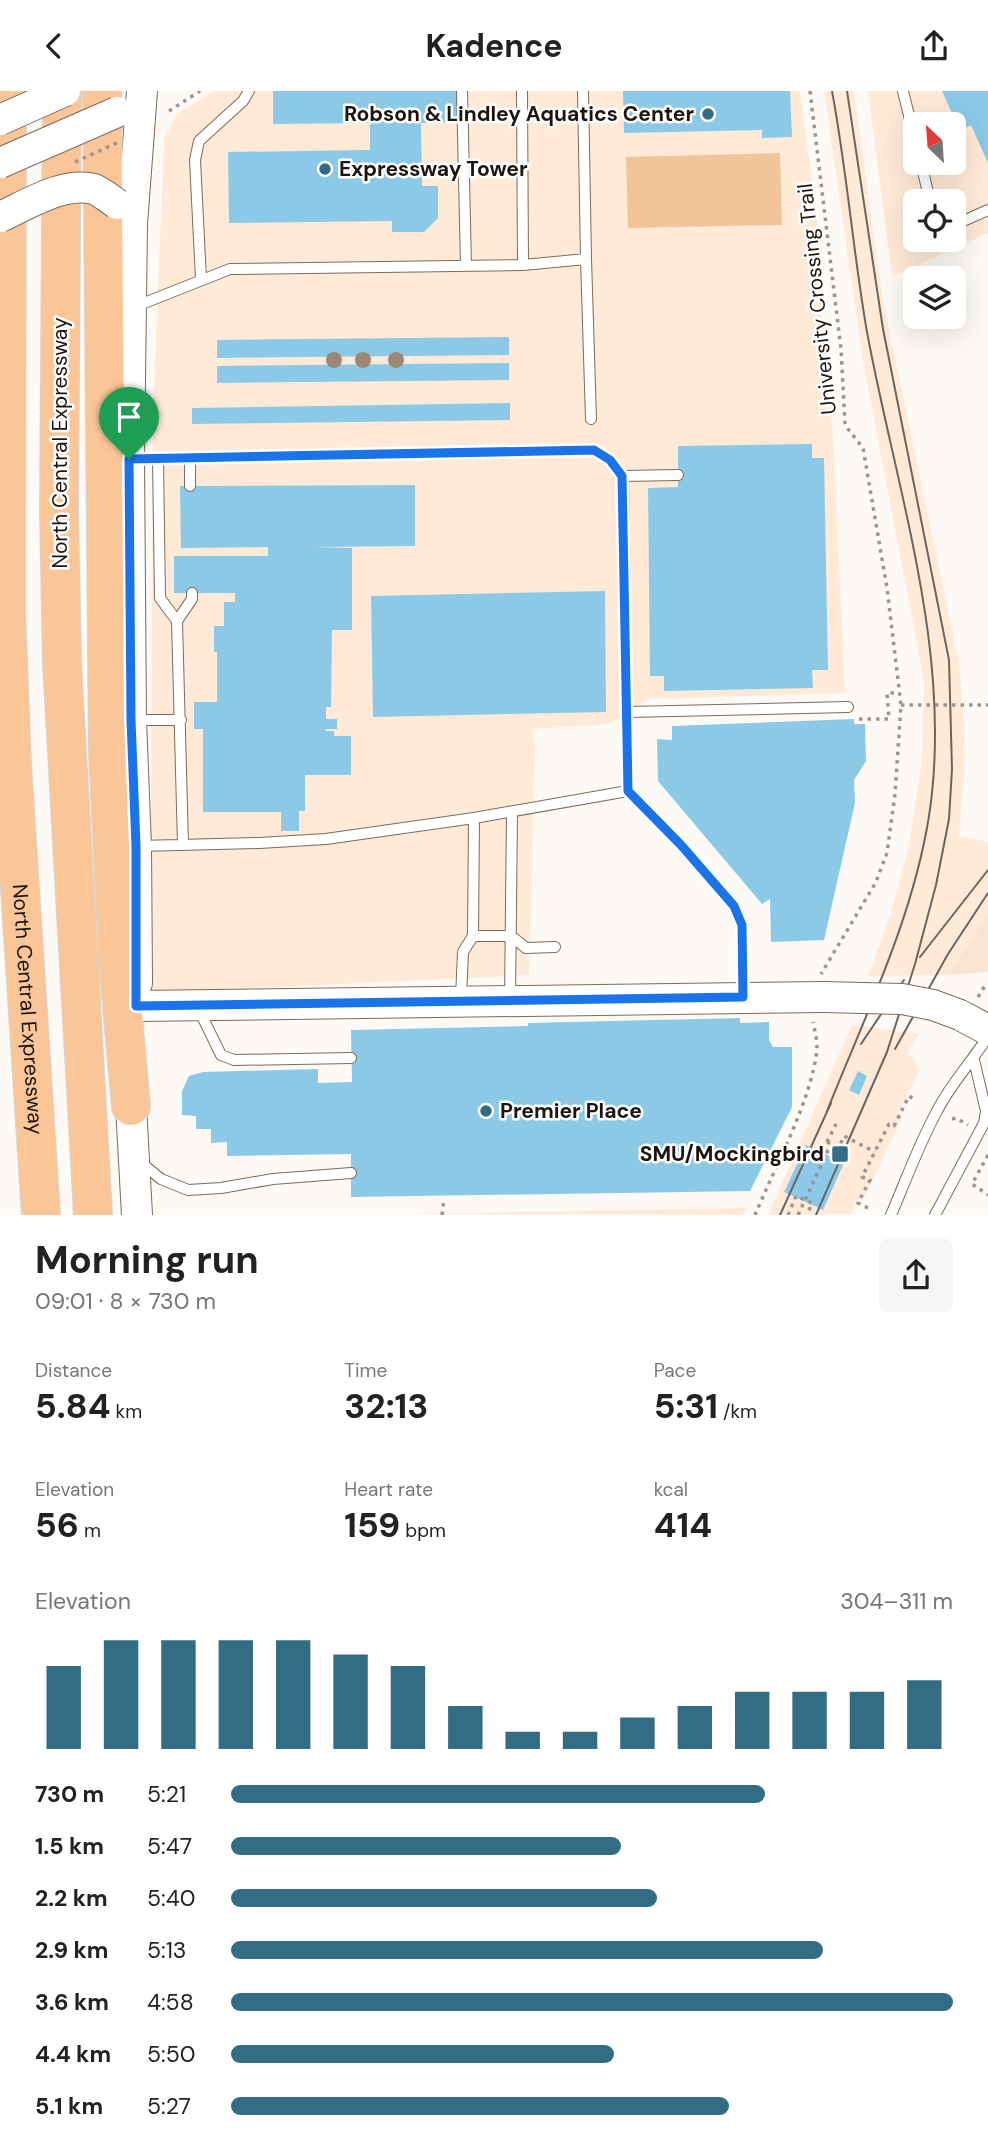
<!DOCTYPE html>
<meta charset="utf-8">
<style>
body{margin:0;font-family:"DM Sans",sans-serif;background:#f6f6f6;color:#222;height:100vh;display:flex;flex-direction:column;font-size:26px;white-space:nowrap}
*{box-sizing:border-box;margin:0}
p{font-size:23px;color:#767676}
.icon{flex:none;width:38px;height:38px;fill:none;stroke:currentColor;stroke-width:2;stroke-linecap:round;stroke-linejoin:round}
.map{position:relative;height:1124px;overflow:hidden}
.sheet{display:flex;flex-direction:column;background:#fff;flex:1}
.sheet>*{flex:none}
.needle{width:46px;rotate:335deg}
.fabs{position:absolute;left:903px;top:21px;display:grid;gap:14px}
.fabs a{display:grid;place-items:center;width:63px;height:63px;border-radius:10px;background:#fff;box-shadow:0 7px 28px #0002;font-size:35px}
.pin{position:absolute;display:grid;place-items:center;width:60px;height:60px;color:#fff;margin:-72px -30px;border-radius:50% 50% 50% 0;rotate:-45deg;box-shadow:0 0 7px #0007}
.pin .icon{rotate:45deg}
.round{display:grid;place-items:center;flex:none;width:74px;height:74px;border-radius:10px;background:#f6f6f6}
.headline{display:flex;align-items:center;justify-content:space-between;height:119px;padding:0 35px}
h1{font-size:38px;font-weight:700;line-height:52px}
.figures{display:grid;grid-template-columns:repeat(3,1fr);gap:10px;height:119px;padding:7px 35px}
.figures div{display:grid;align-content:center}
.figures b{font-size:35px;font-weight:700}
.figures small{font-size:19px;font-weight:400}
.figures p{font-size:19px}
.chart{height:196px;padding:14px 35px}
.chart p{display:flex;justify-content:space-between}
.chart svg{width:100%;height:126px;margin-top:7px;stroke:#326c85;stroke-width:6}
ul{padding:0 35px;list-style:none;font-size:23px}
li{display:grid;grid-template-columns:112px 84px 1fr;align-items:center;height:52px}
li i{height:18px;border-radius:9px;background:#326c85}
header{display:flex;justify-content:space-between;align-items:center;height:91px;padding:0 35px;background:#fff;font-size:32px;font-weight:700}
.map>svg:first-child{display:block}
.built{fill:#ffead7;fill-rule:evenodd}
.green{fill:#fbe4cf}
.water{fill:#f1c49a}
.building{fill:#8bc9e6}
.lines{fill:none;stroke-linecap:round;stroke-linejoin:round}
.lane-casing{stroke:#7c6b5b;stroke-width:12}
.secondary-casing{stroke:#7c6b5b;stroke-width:32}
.highway-casing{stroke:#d6d5d4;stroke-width:40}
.path{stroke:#9b9691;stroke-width:3.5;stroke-dasharray:3.5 5;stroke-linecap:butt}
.lane{stroke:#fff;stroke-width:10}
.secondary{stroke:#fff;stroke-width:30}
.highway{stroke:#fac697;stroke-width:38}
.tram{stroke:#6b6560;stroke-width:2}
.secondary-bridge-casing{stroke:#7c6b5b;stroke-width:32;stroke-linecap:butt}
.path-bridge{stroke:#9b9691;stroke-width:3.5;stroke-dasharray:3.5 5;stroke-linecap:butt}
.secondary-bridge{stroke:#fff;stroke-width:30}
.tree{fill:#9a8874}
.route-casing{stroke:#fff;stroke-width:14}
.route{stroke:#1a73e8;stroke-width:9}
.poi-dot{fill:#326c85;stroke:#fff;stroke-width:2.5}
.labels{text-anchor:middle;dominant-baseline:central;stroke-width:5;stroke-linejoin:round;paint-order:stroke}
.poi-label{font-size:21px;font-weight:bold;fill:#1c150f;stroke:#fff;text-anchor:end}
.street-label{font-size:21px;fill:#1c150f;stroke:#fff}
</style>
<header><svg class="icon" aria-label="back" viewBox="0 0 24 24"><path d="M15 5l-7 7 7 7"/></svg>Kadence<svg class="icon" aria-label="share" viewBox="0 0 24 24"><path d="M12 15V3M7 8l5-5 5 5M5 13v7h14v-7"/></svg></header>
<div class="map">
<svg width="988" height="1124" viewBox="0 0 988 1124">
<rect width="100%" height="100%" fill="#fdf9f5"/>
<path class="built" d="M213,0H800L820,151H815L833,345L845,602L650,608L608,633L532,638L535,655L529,884L150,902L153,326L164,49L177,23Z
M824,0H854L883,210L959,572L964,632L965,669L959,745L988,751V822L949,884L868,885L890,826L909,755L922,668L924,590L863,270Z
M868,0H988V142L892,186ZM915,33H954V72H915ZM915,110H954V149H915Z
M852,934L919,943L908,960L920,979L898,1022L903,1025L865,1105L861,1103L851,1123L768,1124Z
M746,1117L743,1124L407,1123L745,1117Z"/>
<path class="green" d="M988,822V881L949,884Z"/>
<path class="water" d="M780,62L782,134L628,137L626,66Z"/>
<path class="building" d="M273,0H459V31L421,32L422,95H438V127L424,141H392V130L229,132L228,61L370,59V32L273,33Z
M623,0H790L792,46L762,47V39L624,42Z
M942,0H988V72L971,34L960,40Z
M509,246V264L217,267V249Z
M509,272V289L217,292V275Z
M510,312V329L192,333V317Z
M812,353V367H824L828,579H812L813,597L664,600V585H650L648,397L678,396V355Z
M415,394V455L313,456L352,457V539H332L331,616H326V628H337V638H326L325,640H334V645H351V684H305V720H299V740H281V721H203V638H194V611H217V561H214V535H224V511H235V502H174V465H268V456L181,457L180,395Z
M605,500L606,621L373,626L371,505Z
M854,628V633H865L866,670L854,689L855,712L824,849L771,851L770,808L762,813L658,690L657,648L672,649V635Z
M740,927V932L769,931V949L773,956H792V1016L750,1100L351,1106V1063L227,1065V1051L211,1052V1038H196V1025L182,1024V1000L189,985L203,981L318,978V992L352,991L351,939L528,935V932Z
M858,980L867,985L859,1004L849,999Z
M806,1054L844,1072L823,1119L784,1101Z"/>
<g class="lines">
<defs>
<path id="lane" d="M462,0L466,175
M522,0L523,174
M903,0L915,49
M921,72L930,110
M954,130L961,131L988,119
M586,168L591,328
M201,188L195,69L199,50L243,10L249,0
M134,216L230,178L523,174L586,168L583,0
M158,367L160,507L177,530L183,754
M190,367V395
M132,368L594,359L610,369L623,385L628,700
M623,385L678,384
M177,530L192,508V502
M627,621L848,616
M132,629H181
M139,755L259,752L326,748L474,727
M473,845H511L526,857L555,856
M461,907L463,861L473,845L474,727L628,700L681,754L734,815L742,834L743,903
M510,908L512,721
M198,917L221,964L234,969L351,967
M139,1070L161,1088L188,1099L221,1097L273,1088L351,1082
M891,1124C906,1089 919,1053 937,1020C951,992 972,971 988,945
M935,1124L984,1032L986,1020L974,969"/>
<path id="secondary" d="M137,892L136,755L131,629L129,368L132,133L142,0
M137,915L824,906
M960,924L988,939
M132,995L131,1015L137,1124"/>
<g id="highway">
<path id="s1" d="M7,0L6,519L12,673L41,1124"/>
<path d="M62,0L59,420L62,572L93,1124"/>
<path d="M102,0L108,662L118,870L131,1015"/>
</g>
</defs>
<use href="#lane" class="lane-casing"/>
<use href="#secondary" class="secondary-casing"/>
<use href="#highway" class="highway-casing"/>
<path class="path" d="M810,0L841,258L845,332L848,338L863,357L887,497L901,614L895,703L887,762L876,791L821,883
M169,20L200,0
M859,628H889L887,602H899
M978,906L986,893
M952,1028L956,1027L968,1034
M827,1051L837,1031
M988,1064L972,1093L988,1104
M868,1117L858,1112L870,1089L862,1086L889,1033L894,1035L909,1005L916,1009
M442,1124L444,1108
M755,1124C775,1076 812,1008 817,958C817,949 815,940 813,931
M788,1124L796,1105L812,1112L807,1124
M798,1124L829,1057"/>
<use href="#lane" class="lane"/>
<use href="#secondary" class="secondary"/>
<use href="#highway" class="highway"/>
<path class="tram" d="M920,866L988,779
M861,953L904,889
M895,958L948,863L988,802
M827,1020C865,925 913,827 929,725C954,564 896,398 867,241C853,161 847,80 832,0
M780,1124L831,1012
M816,1124L887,961L915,873L936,794L949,728L952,678L949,569L883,238L847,0"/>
<defs>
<path id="secondary-bridge" d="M0,29L65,0
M0,72L117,21
M0,126C27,114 63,90 94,98C101,101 110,108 117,113
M824,906L902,908L933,914L960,924"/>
</defs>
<use href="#secondary-bridge" class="secondary-bridge-casing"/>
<path class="path-bridge" d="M75,71L121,50
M901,614H988
M827,1051L839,1056L844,1045L875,1061"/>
<use href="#secondary-bridge" class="secondary-bridge"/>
</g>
<g class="tree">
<circle cx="334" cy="269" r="8"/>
<circle cx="363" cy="269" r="8"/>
<circle cx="396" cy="269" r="8"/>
</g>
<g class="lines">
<defs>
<path id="route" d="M594,359L610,369L622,385L628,700L681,754L734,815L742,834L743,906L136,915V755L131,629L129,368Z"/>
</defs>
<use href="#route" class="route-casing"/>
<use href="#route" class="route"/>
</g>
<g class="poi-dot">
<circle cx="708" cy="23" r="7"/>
<circle cx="325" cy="78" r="7"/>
<circle cx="486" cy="1020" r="7"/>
<rect x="831" y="1054" width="18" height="18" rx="3.5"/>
</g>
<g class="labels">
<g class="poi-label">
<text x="694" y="23">Robson &amp; Lindley Aquatics Center</text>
<text x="339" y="78" text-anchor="start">Expressway Tower</text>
<text x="500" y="1020" text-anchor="start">Premier Place</text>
<text x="824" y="1063">SMU/Mockingbird</text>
</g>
<g class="street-label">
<text transform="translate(817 208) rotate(-96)">University Crossing Trail</text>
<text transform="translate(60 352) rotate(-90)">North Central Expressway</text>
<text stroke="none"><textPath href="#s1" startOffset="919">North Central Expressway</textPath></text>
</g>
</g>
</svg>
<div class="fabs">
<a><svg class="needle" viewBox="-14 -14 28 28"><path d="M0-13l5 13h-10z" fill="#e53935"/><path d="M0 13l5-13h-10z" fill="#767676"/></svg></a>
<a><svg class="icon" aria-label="locate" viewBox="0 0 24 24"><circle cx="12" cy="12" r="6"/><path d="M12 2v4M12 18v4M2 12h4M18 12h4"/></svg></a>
<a><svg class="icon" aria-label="layers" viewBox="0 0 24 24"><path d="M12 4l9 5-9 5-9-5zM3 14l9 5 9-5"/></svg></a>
</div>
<div class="pin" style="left:129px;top:368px;background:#1e9e55"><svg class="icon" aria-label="arrive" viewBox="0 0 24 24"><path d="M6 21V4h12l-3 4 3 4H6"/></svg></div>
</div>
<section class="sheet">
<div class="headline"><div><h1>Morning run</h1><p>09:01 · 8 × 730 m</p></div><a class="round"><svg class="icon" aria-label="share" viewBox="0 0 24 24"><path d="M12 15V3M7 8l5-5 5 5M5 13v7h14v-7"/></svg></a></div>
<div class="figures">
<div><p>Distance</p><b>5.84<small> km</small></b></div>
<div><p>Time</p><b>32:13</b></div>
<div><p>Pace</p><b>5:31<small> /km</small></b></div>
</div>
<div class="figures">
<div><p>Elevation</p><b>56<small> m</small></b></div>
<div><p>Heart rate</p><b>159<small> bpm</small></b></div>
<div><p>kcal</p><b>414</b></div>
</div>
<div class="chart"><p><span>Elevation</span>304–311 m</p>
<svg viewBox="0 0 160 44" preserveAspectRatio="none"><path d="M5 44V15M15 44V6M25 44V6M35 44V6M45 44V6M55 44V11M65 44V15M75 44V29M85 44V38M95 44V38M105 44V33M115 44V29M125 44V24M135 44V24M145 44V24M155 44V20"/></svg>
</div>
<ul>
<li><b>730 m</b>5:21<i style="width:74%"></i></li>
<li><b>1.5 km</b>5:47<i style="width:54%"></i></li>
<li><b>2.2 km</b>5:40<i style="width:59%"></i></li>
<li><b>2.9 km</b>5:13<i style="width:82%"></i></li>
<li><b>3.6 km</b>4:58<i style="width:100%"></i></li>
<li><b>4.4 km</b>5:50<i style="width:53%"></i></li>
<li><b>5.1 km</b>5:27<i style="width:69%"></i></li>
</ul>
</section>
